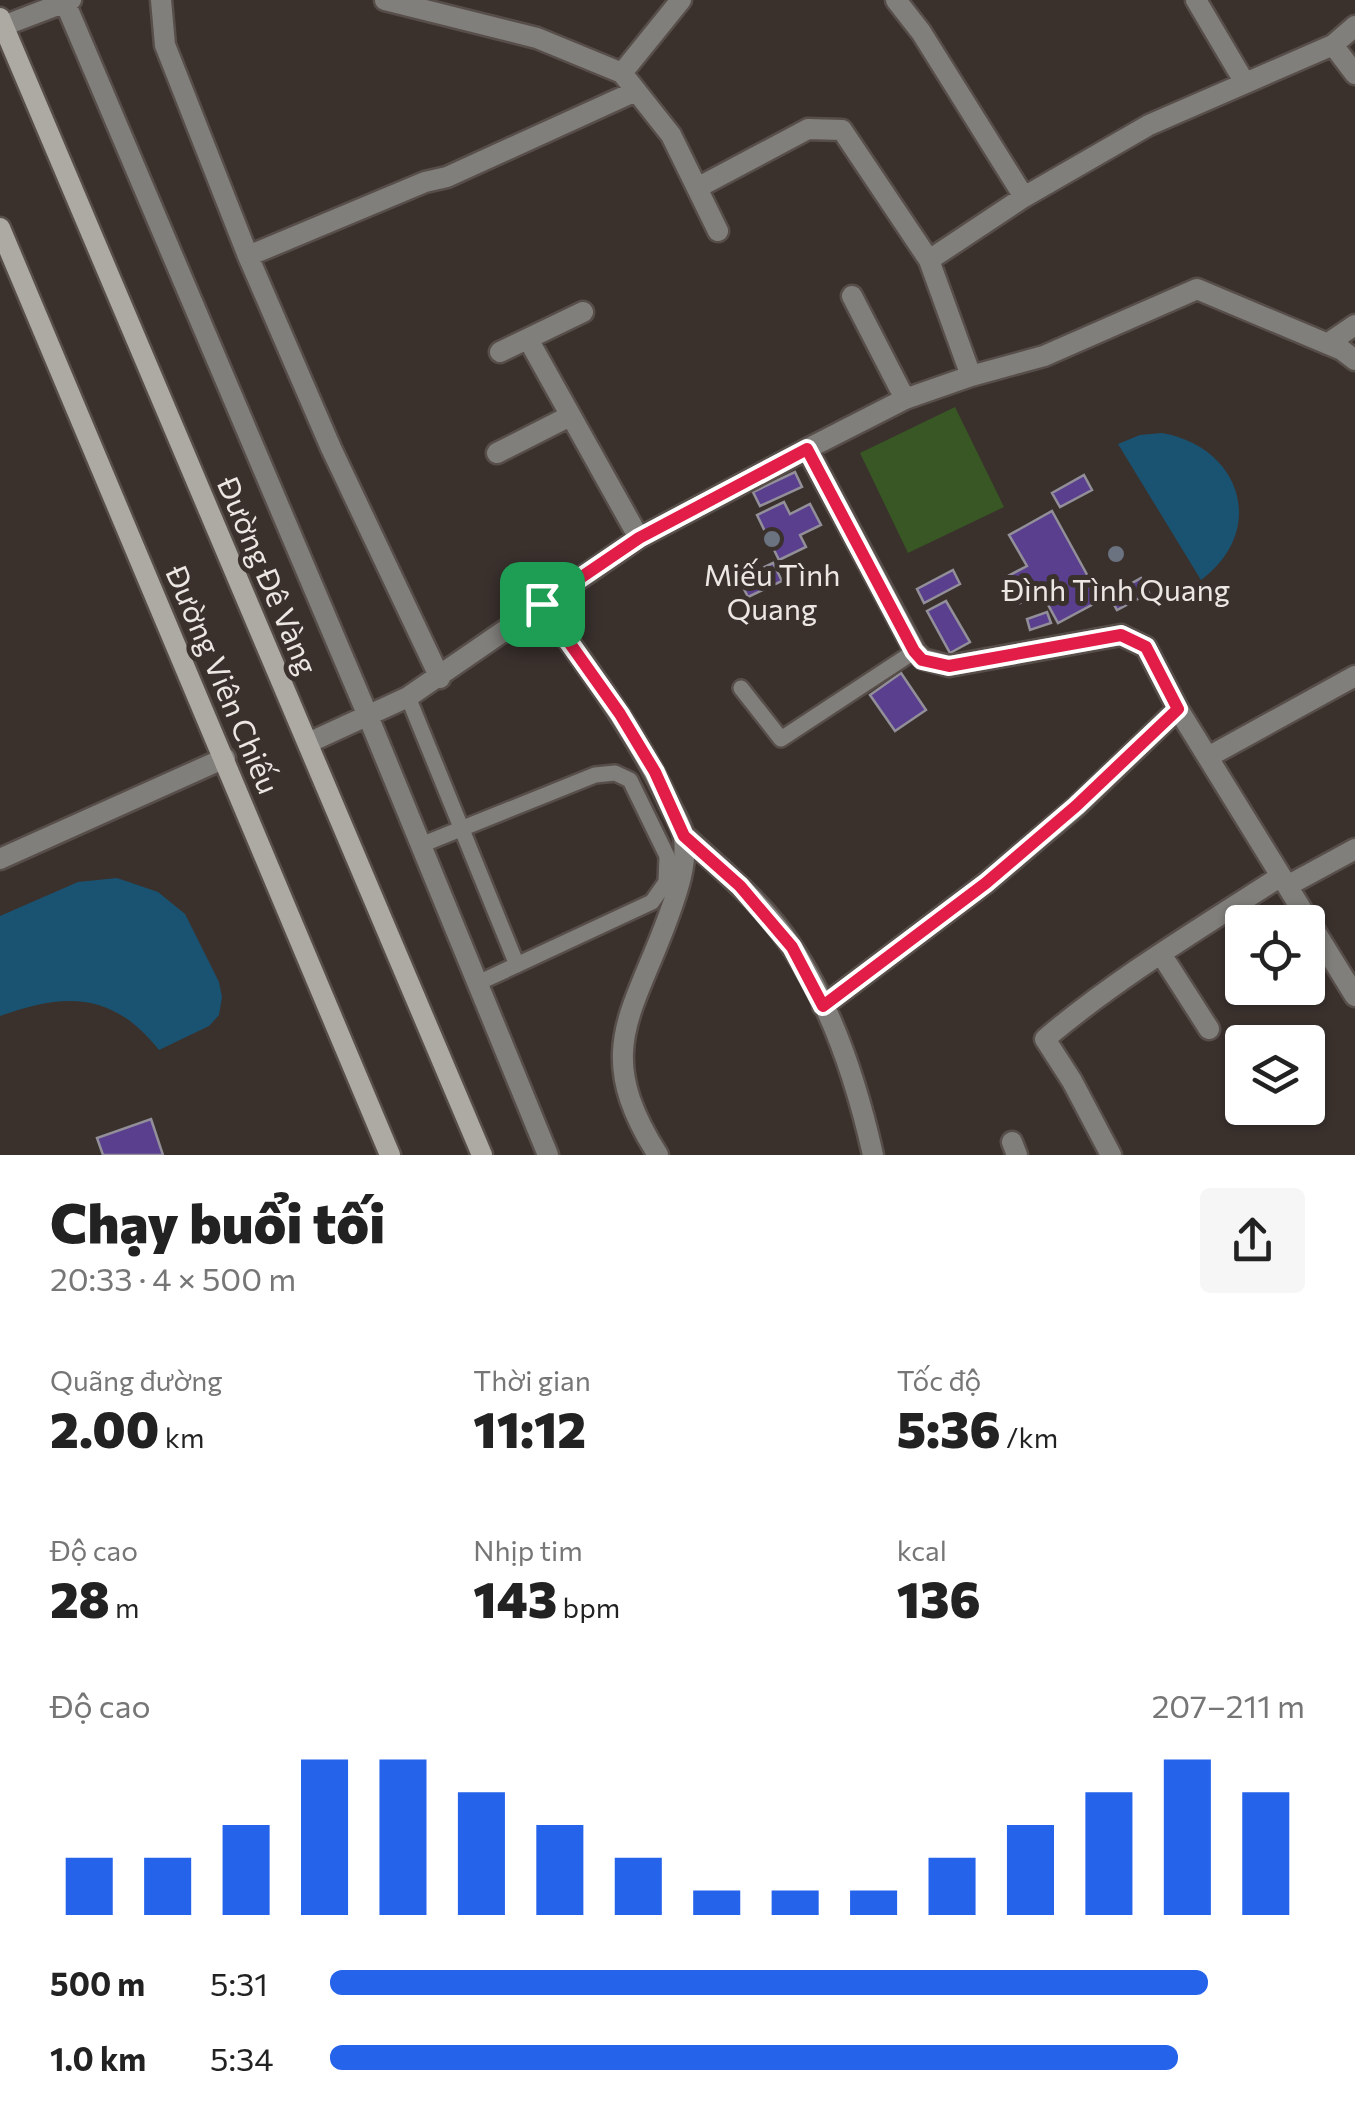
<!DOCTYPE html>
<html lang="vi">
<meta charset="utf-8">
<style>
body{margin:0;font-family:Commissioner,sans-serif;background:#f6f6f6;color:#222;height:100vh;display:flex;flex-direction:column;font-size:38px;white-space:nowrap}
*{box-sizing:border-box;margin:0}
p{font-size:32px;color:#767676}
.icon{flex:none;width:55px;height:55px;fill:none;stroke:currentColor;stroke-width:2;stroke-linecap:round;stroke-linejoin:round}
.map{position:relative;height:1155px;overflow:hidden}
.details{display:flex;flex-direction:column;background:#fff;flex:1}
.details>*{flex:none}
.controls{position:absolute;left:1225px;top:905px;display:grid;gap:20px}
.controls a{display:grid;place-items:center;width:100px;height:100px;border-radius:10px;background:#fff;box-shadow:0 2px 8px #0004;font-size:50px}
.pin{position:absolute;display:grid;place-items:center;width:85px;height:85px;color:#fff;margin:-42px;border-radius:20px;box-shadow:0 5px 15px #0006}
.round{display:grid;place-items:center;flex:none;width:105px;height:105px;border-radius:10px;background:#f6f6f6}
.headline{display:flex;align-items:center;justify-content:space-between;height:170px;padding:0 50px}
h1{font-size:55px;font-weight:800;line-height:75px}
.figures{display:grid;grid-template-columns:repeat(3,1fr);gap:15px;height:170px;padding:10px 50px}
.figures div{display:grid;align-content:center}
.figures b{font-size:50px;font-weight:800}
.figures small{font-size:28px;font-weight:400}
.figures p{font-size:28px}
.chart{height:280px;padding:20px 50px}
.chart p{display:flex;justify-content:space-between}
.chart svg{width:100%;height:180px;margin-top:10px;stroke:#2563eb;stroke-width:6}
ul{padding:0 50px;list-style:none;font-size:32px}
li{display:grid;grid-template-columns:160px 120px 1fr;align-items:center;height:75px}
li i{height:25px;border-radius:12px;background:#2563eb}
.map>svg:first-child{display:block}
.green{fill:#385724}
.water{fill:#1a5371}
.building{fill:#5b3f8f;stroke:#928f99;stroke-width:2.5}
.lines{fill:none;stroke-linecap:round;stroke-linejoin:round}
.lane-casing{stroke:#574e4a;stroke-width:20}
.street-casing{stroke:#574e4a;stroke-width:25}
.secondary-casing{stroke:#574e4a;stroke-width:25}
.lane{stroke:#817f7b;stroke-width:15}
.street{stroke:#817f7b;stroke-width:20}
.secondary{stroke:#ada9a3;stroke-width:20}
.route-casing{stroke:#fff;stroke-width:20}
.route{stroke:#e11d48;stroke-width:12}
.worship-dot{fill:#6b7280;stroke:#3a312d;stroke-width:4}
.labels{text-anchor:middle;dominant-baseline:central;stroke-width:10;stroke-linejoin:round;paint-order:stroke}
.poi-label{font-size:30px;fill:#ede7e4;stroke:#3a312d}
.street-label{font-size:30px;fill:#ede7e4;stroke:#3a312d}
</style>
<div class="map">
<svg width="1355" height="1155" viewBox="0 0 1355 1155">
<rect width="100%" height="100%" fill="#3a312d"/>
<path class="green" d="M955,407L1004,507L908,553L860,453Z"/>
<path class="water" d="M1162,433C1241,447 1268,530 1201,580L1118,444L1140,435Z
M117,878L158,892L185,914L219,982L222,997L219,1015L209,1026L159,1050C113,992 66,992 0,1016V916L78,882Z"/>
<path class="building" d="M795,472L802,487L760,506L753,492Z
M1084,475L1092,490L1060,507L1052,493Z
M784,502L790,514L810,504L821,525L800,535L806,547L779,560L757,515Z
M1052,511L1101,600L1058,623L1041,592L1020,603L1006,577L1027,566L1009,535Z
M773,563L782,581L748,597L739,579Z
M953,570L960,584L924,603L917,589Z
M1141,578L1149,593L1117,610L1109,596Z
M946,601L970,642L950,653L927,611Z
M1047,612L1051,623L1030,630L1027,619Z
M901,673L926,710L895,731L870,695Z
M151,1119L163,1155H103L97,1138Z"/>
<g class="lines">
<defs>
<path id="lane" d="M741,688L781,739L915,651
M408,697L517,965
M421,845L595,775L615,773L630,780L667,856L666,882L652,902L478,983"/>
<path id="street" d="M64,0L368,716L548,1155
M161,0L165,45L248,256L331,448L440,678
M385,0L537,38L622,73L671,135L718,231
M896,0L921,32L1024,197
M1196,0L1245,83
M3,26L71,0
M1333,45L1355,74
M622,73L681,0
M697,188L808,129L842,130L929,260L971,376
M248,256L425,182L447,177L636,91
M929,260L1024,197L1149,125L1333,45L1355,26
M852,296L905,399
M528,339L639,538
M1327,344L1355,325
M500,352L583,312
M807,449L915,651L923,659L949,666L1121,635L1146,647L1178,709L1355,996
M497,453L570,416
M542,604C588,669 636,731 669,803C674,814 683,827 684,838C687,863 678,890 670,912C634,1014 591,1050 658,1155
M308,743L408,697L639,538L807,449L905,399L971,376L1044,356L1197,289L1342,350L1355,360
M1208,757L1355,676
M685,836C722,870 764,904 792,947C833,1009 857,1083 873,1155
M0,859L225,758
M1287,886L1355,849
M1161,954L1209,1029
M823,1006L986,883L1077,806L1178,709
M1012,1142L1017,1155
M1111,1155L1072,1081L1045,1039C1118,977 1201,928 1281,876"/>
<path id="secondary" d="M0,18L482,1155
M0,228L390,1155"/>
</defs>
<use href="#lane" class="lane-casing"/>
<use href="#street" class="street-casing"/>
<use href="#secondary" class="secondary-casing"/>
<use href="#lane" class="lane"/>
<use href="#street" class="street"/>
<use href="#secondary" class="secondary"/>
</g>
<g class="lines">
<defs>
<path id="route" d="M807,449L914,651L922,660L949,666L1121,635L1146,647L1178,709L1076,806L986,883L823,1006L792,947L740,886L684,836L655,772L620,714L542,604L639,538Z"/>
</defs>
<use href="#route" class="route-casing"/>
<use href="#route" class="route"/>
</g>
<g class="worship-dot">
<circle cx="772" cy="539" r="10"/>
<circle cx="1116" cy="554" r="10"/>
</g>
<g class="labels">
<g class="poi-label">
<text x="772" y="573">Miếu Tình<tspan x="772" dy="34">Quang</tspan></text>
<text x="1116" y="588">Đình Tình Quang</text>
</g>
<g class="street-label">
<text transform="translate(269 575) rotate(67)">Đường Đê Vàng</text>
<text transform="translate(224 679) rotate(67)">Đường Viên Chiếu</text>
</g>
</g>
</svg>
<div class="controls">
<a><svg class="icon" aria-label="locate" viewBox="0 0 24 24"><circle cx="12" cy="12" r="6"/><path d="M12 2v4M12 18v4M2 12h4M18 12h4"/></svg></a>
<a><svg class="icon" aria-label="layers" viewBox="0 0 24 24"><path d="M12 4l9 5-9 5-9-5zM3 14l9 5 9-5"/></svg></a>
</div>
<div class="pin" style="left:542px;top:604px;background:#1e9e55"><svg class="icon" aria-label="arrive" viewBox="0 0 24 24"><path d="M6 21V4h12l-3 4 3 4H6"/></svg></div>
</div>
<section class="details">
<div class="headline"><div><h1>Chạy buổi tối</h1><p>20:33 · 4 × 500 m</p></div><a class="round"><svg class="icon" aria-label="share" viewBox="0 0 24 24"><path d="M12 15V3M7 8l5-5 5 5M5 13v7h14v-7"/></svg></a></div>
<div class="figures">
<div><p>Quãng đường</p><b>2.00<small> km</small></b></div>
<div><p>Thời gian</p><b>11:12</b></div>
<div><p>Tốc độ</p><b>5:36<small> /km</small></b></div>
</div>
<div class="figures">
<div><p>Độ cao</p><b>28<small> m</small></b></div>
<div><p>Nhịp tim</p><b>143<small> bpm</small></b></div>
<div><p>kcal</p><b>136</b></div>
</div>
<div class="chart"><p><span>Độ cao</span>207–211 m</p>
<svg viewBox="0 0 160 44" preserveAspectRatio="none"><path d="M5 44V30M15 44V30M25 44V22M35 44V6M45 44V6M55 44V14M65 44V22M75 44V30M85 44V38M95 44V38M105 44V38M115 44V30M125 44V22M135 44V14M145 44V6M155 44V14"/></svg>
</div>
<ul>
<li><b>500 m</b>5:31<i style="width:90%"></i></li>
<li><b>1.0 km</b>5:34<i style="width:87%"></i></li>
</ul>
</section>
